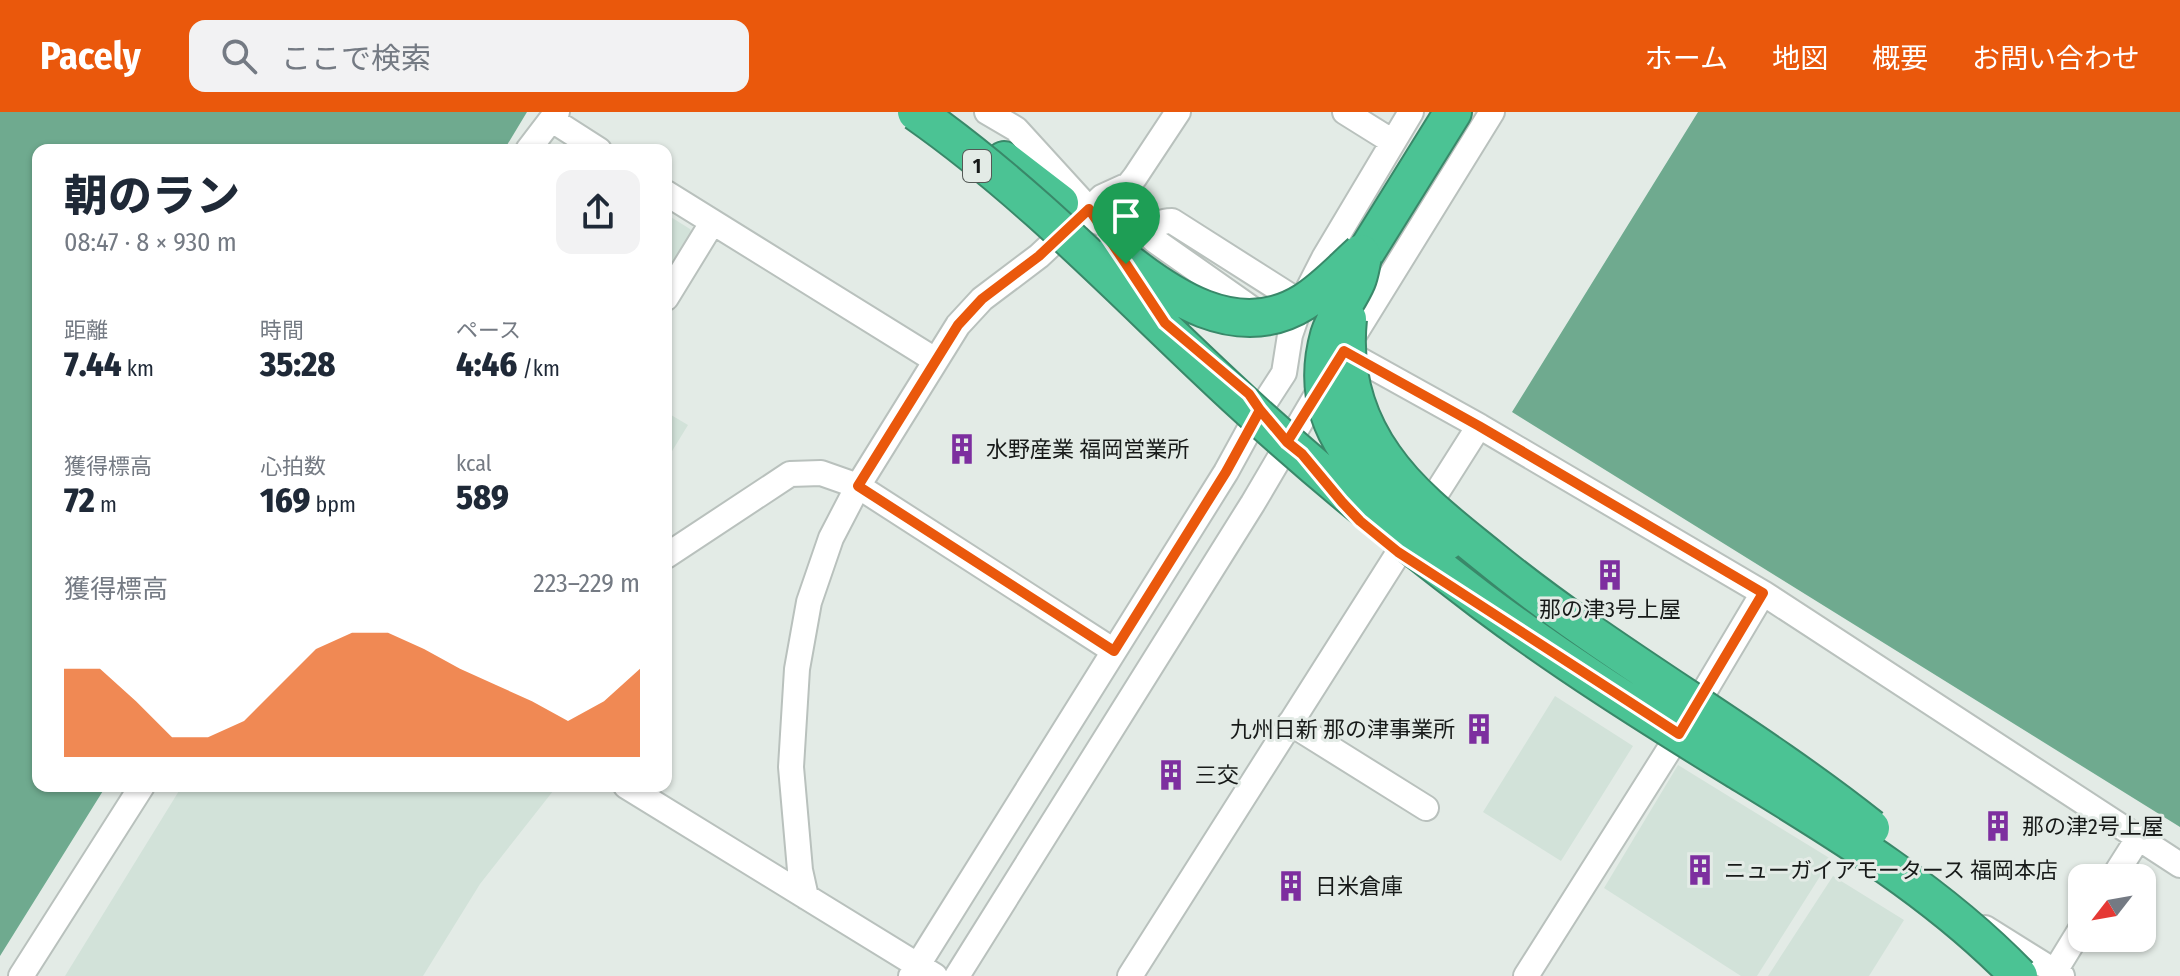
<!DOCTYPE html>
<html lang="ja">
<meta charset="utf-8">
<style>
body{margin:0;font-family:"Fira Sans Condensed","Noto Sans JP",sans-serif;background:#f2f2f3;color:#1f2937;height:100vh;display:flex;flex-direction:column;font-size:30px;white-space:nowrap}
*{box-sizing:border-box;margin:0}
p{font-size:26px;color:#747a83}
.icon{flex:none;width:44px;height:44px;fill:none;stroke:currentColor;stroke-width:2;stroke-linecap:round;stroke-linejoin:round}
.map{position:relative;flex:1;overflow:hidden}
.panel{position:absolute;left:32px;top:32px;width:640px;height:648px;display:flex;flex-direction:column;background:#fff;border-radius:16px;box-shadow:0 2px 6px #0004}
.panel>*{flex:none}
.needle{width:52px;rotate:239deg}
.buttons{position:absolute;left:2068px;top:752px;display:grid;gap:16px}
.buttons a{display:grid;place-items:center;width:88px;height:88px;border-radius:16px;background:#fff;box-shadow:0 2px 6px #0004;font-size:40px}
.pin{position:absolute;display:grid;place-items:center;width:68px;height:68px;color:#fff;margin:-82px -34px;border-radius:50% 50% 50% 0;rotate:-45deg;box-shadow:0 0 8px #0007}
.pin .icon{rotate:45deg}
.round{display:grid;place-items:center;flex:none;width:84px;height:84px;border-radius:16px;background:#f2f2f3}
.overview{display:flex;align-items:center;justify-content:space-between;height:136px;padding:0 32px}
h1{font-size:44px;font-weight:800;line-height:60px}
.metrics{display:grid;grid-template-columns:repeat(3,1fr);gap:12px;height:136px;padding:8px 32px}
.metrics div{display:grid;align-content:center}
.metrics b{font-size:34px;font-weight:800}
.metrics small{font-size:22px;font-weight:400}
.metrics p{font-size:22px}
.chart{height:224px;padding:16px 32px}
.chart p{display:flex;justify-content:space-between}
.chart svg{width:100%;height:144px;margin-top:8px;fill:#ea580c;opacity:.7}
header{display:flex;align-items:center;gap:48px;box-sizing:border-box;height:112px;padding:0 40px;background:#ea580c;color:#fff}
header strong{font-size:38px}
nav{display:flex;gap:44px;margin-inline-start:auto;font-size:28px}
.search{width:560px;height:72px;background:#f2f2f3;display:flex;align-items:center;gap:20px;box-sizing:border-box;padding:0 28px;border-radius:16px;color:#747a83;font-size:30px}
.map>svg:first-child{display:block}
.built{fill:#d2e2d9}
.water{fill:#6faa8f}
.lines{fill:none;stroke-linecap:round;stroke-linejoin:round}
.minor-casing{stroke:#b9c1bd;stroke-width:28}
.highway-casing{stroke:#398869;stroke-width:40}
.minor{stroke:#fff;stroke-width:24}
.highway{stroke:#4bc394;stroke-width:36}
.highway-bridge-casing{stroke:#398869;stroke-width:40;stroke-linecap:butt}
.highway-bridge{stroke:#4bc394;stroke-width:36}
.route-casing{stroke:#fff;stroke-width:16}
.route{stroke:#ea580c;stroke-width:10}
.labels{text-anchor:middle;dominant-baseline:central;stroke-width:6;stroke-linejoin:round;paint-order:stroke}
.shield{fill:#e3ebe6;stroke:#545956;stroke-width:2}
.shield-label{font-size:20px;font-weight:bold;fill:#171a19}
.poi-label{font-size:22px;fill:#171a19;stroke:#e3ebe6;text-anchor:start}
</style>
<header>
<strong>Pacely</strong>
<div class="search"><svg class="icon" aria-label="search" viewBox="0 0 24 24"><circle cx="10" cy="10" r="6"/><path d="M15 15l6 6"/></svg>ここで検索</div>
<nav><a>ホーム</a><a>地図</a><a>概要</a><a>お問い合わせ</a></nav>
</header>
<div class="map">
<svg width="2180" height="864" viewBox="0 0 2180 864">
<rect width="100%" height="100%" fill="#e3ebe6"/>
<path class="built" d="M666,102L690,117L694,127L666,171Z
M666,300L688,313L666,349Z
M1555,584L1633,634L1561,749L1483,700Z
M1678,653L1831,747L1757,864H1741L1604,776Z
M182,674H557L480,772L423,864H65Z
M1833,764L1904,808L1869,864H1768Z"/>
<path class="water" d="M0,0H527L504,38H38V674H106L0,844Z
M1698,0H2180V715L1512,300Z"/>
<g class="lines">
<defs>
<path id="minor" d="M987,0L1016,17L1089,97L1098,110
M1345,0L1393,30
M552,8L599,38
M528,38L557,0
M666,81L935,248
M1126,151L1112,117L1115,90L1135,65L1178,0
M666,186L712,111
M1262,204L1154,128L1152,120C1158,111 1162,109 1172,109L1301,191
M1348,233L1492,0
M1344,239L1479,314L1763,481L2180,753
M666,444L790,362L821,361L858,374L1114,539
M1290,611L1426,696
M626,674L935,864
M2113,766L2139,725
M806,785L800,758L791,655L797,557L809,490L831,426L858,374L958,213L982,187L1039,144L1102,85L1124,75
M1985,816L2062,864
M2055,859L2082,815
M21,864L142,674
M911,864L1226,360L1260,298L1284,261L1290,223L1301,191L1324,146L1411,0
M957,864L1253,391L1326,267
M1130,864L1479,314
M1526,864L1679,622L1763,481"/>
<path id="highway" d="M1004,48L1060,91
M1363,145L1453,0"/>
</defs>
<use href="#minor" class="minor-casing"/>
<use href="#highway" class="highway-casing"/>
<use href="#minor" class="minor"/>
<use href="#highway" class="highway"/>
<defs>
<path id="highway-bridge" d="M916,0C1037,85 1135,192 1243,291C1319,361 1399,426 1482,489C1563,550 1649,604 1735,657C1835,718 1937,779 2019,864
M1115,140C1167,183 1237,232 1304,190C1325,177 1342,158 1361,141
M1363,145C1361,153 1360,162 1357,169C1349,188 1335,203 1329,223C1301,323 1377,375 1446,430
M1348,207C1343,256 1355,304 1384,345C1411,384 1452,415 1489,445C1610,544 1749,619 1871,716"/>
</defs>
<use href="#highway-bridge" class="highway-bridge-casing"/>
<use href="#highway-bridge" class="highway-bridge"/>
</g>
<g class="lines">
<defs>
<path id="route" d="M1126,152L1089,97L1039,144L982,187L958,213L858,374L1114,539L1226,360L1260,298L1287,330L1302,342L1342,390L1360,409L1398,440L1679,622L1763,481L1479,314L1344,239L1287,330L1260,298L1249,282L1165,211L1126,152"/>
</defs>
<use href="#route" class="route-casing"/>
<use href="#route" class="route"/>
</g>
<defs>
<symbol id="building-bare" viewBox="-9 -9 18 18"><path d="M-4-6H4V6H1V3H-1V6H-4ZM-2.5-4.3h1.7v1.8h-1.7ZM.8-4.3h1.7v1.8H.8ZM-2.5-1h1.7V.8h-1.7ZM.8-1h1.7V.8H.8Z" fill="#7d2e9f" stroke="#e3ebe6" stroke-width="2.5" paint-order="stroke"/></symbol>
</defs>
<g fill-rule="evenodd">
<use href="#building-bare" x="940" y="315" width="44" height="44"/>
<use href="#building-bare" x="1588" y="441" width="44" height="44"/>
<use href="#building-bare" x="1457" y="595" width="44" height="44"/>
<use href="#building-bare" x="1149" y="641" width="44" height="44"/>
<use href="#building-bare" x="1976" y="692" width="44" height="44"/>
<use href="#building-bare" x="1678" y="736" width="44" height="44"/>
<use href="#building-bare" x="1269" y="752" width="44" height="44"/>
</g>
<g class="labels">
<rect class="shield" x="963" y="38" width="28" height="32" rx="6"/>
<g class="shield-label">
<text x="977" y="54">1</text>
</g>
<g class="poi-label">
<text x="986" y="337">水野産業 福岡営業所</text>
<text x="1610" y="497" text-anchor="middle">那の津3号上屋</text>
<text x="1455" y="617" text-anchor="end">九州日新 那の津事業所</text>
<text x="1195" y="663">三交</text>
<text x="2022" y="714">那の津2号上屋</text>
<text x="1724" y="758">ニューガイアモータース 福岡本店</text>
<text x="1315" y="774">日米倉庫</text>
</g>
</g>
</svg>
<div class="buttons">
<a><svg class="needle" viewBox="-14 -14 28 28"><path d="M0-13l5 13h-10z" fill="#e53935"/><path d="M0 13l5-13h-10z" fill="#747a83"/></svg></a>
</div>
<div class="pin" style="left:1126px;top:152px;background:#1e9e55"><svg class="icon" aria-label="arrive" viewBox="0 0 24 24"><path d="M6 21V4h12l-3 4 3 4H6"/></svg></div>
<section class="panel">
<div class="overview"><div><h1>朝のラン</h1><p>08:47 · 8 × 930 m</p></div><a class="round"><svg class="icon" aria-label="share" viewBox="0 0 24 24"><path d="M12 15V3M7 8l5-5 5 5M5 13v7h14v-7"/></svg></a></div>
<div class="metrics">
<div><p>距離</p><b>7.44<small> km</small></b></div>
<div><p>時間</p><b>35:28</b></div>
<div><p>ペース</p><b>4:46<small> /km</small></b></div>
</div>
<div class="metrics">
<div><p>獲得標高</p><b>72<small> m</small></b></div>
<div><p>心拍数</p><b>169<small> bpm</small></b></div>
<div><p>kcal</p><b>589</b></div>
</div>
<div class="chart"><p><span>獲得標高</span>223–229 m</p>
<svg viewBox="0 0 160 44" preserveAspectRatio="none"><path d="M0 44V17L10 17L20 27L30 38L40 38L50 33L60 22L70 11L80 6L90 6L100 11L110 17L120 22L130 27L140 33L150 27L160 17V44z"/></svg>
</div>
</section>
</div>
